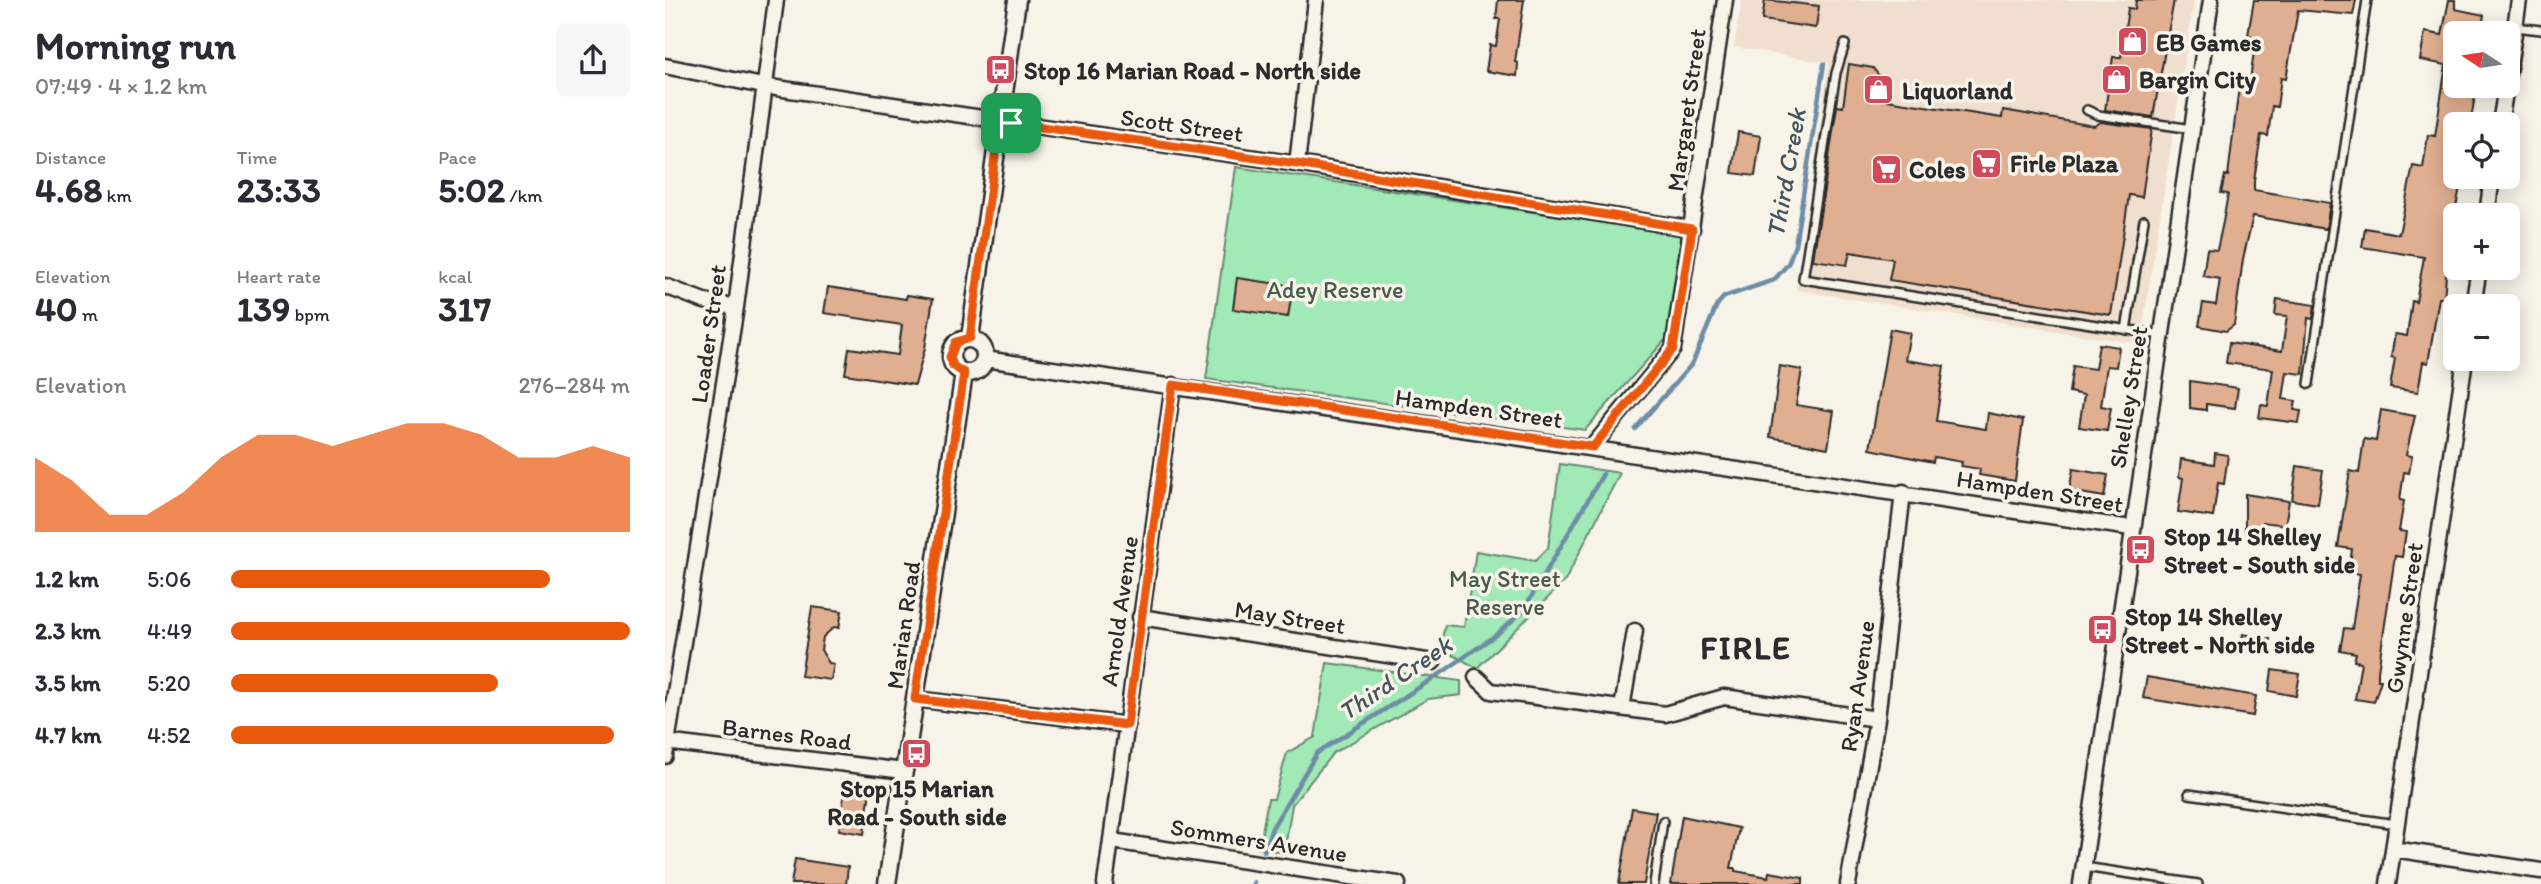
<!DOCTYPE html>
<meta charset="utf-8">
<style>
body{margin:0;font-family:Itim,sans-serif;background:#f7f7f7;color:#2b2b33;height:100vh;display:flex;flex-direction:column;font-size:26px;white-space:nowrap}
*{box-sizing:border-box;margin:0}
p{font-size:23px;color:#7c7c81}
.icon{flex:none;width:38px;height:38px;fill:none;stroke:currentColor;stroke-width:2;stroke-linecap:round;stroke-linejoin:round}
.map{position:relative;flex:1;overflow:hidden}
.side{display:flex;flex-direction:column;background:#fff;width:665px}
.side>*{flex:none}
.needle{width:46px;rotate:282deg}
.fabs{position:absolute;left:1778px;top:21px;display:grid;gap:14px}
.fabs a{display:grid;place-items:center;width:77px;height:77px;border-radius:10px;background:#fff;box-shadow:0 4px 18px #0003;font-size:35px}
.pin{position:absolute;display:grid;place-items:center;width:60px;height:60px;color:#fff;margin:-30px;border-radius:14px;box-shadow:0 4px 10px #0006}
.round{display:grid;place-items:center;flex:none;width:74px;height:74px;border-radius:10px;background:#f7f7f7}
.head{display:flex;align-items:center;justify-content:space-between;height:119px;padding:0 35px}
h1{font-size:38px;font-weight:700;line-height:52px}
.stats{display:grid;grid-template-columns:repeat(3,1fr);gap:10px;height:119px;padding:7px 35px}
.stats div{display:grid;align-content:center}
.stats b{font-size:35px;font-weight:700}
.stats small{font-size:19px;font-weight:400}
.stats p{font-size:19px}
.chart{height:196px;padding:14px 35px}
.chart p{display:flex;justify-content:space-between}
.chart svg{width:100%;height:126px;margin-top:7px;fill:#ea580c;opacity:.7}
ul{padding:0 35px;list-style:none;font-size:23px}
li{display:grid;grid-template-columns:112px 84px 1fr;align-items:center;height:52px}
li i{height:18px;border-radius:9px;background:#ea580c}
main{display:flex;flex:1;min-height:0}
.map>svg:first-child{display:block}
.built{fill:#f0dfce}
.green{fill:#a1e9b7;stroke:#668a71;stroke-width:2}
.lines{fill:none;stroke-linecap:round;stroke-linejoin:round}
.stream{stroke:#6d8da6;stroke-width:4.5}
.building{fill:#e0af91;stroke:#2b2b2b;stroke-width:2}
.service-casing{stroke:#2b2b2b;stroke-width:12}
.minor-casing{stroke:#2b2b2b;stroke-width:19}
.tertiary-casing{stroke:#2b2b2b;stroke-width:21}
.service{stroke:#f7f3e8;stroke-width:7}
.minor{stroke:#f7f3e8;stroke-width:14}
.tertiary{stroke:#f7f3e8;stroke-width:16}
.route-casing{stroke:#fff;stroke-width:14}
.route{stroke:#ea580c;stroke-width:9}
.labels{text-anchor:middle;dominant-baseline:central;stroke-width:7;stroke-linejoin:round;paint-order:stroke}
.poi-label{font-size:24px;font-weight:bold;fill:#2b2b2b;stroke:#f7f3e8;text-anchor:start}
.street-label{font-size:24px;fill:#2b2b2b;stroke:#f7f3e8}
.park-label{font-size:24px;fill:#485a4e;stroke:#f7f3e8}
.water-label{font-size:26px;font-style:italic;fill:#46545e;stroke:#f7f3e8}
.district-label{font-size:32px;font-weight:bold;letter-spacing:2px;fill:#2b2b2b;stroke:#f7f3e8}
</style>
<main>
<section class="side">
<div class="head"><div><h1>Morning run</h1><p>07:49 · 4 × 1.2 km</p></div><a class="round"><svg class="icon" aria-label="share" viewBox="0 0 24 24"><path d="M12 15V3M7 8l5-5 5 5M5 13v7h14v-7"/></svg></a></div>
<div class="stats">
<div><p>Distance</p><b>4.68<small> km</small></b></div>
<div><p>Time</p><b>23:33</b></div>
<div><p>Pace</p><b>5:02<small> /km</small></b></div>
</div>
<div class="stats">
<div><p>Elevation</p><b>40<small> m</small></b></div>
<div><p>Heart rate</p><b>139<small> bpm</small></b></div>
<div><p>kcal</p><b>317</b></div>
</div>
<div class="chart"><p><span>Elevation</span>276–284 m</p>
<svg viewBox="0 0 160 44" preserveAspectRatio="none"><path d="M0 44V18L10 26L20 38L30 38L40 30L50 18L60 10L70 10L80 14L90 10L100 6L110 6L120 10L130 18L140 18L150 14L160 18V44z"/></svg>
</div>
<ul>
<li><b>1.2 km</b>5:06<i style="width:80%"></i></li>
<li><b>2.3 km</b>4:49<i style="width:100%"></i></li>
<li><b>3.5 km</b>5:20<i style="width:67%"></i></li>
<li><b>4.7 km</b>4:52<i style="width:96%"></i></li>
</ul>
</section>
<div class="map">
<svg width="1876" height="884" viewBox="0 0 1876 884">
<rect width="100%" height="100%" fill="#f7f3e8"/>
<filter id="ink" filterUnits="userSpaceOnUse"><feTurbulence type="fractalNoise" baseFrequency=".0143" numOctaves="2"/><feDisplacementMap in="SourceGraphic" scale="14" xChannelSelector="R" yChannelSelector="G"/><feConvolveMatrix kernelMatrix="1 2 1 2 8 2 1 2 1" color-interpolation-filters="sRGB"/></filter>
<g filter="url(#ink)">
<path class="built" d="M1077,0H1529L1475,344L1131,290L1164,63L1069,47Z"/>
<path class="green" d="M571,167L1020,235L1001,339L920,430L541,379Z
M895,464L955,473L900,581L812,668L775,648L780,625L799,627L811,551L870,561L883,548Z
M662,663L796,681V695L763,699L668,753L627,805L619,853L594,848L603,799H609L622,753L650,737Z"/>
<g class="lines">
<path class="stream" d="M970,429L1027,364L1052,305L1059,297L1109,280L1123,264L1130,245L1159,64
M599,851L607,828L652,753L775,674L832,634L858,611L938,474
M588,884L589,882"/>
</g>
<path class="building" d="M833,0H859L850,62L853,63L852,76L821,71L825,45L831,46L835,19H831Z
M1100,0L1154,6L1151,28L1097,20Z
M1471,0H1509L1488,117L1440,110L1448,57H1456L1463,8L1470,9Z
M1589,0H1691L1688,15L1633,10L1621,79L1616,78L1612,107L1607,106L1603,136L1596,135L1589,180V190L1665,203L1661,229L1588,216L1578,259L1569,325L1561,331L1534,326L1538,303L1551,305L1555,279L1538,276L1542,249L1552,250L1558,222L1563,194L1556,193L1560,175L1563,176L1575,78L1585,80L1591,37L1583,35Z
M1784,0H1790V9L1819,15L1816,33L1790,30V86H1812L1805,124H1790V177H1797L1784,243L1779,298H1774L1763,363L1758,362L1753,392L1725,388L1730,358L1726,357L1730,334L1742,336L1747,301L1751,302L1759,257L1697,247L1700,228L1734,234L1748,166L1758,168L1763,135L1770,136L1781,65L1755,60L1760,32L1777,35Z
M1184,64L1208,68L1218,81L1215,99L1337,118L1338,110L1429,126L1436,122L1487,129L1477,197L1464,195L1446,315L1224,280L1228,259L1185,252L1182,265L1148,260L1172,106L1178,107Z
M1073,132L1096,136L1090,176L1067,173Z
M572,278L628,286L623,317L568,309Z
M163,287L241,299L242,295L268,299L260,348L250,385L180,374L184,348L233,355L237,325L159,313Z
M1612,299L1650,305L1648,319L1643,318L1638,374L1622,372L1618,399L1631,401L1629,410L1636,411L1634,423L1594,418L1596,405L1603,406L1608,369L1561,363L1564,343L1617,351L1622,316L1610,315Z
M1225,329L1245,333L1240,360L1279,366L1271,421L1321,429L1323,413L1358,420L1350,481L1314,475L1315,469L1296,466L1297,462L1269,457L1268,462L1205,449Z
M1434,344L1454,347L1451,367L1442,366L1436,406L1446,408L1442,431L1414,427L1419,395L1404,392L1408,366L1430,369Z
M1115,366L1137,370L1131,405L1169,411L1163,448L1105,437Z
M1525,381L1573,388L1570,408L1541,404V410L1525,408Z
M1716,410L1750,416L1741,455L1747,456L1744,473L1739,472L1735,500L1739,501L1734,531L1741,532L1737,557L1730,556L1713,671V680H1716L1709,702L1690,699L1696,662L1689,661L1691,653L1675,650L1679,628L1687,629L1695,574L1684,572L1687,549L1673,547L1685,471L1694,473L1699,439L1711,441Z
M1550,453L1563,455L1559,484L1553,483L1548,517L1513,512L1518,478L1514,477L1516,459L1549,464Z
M1632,466L1658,470L1653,504L1627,500Z
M1408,469L1443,475L1439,497L1404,491Z
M1580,494L1624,501L1620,525L1598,522L1596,533L1580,531Z
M147,607L177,611L174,628L169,627L158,637L156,650L164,663L169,664L166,680L136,676Z
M1578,634L1605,639L1602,654L1575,649Z
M1607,670L1635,674L1631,696L1604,691Z
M1482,677L1591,696L1588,716L1478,698Z
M181,781L202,784L205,791L199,834L174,830Z
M967,808L991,812L979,884H954Z
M1017,816L1074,828L1066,868H1070V871L1103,877L1104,872L1138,878V884H1006Z
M130,859L183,867L181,884H126Z"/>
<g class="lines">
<defs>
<path id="service" d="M1850,27L1876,30
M1180,44L1171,73L1138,279L1496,335
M1422,110L1433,115L1527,129
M1461,330L1479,220
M1644,384L1702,0
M1524,794L1731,824
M1419,867L1533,884
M989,884L998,821"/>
<path id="minor" d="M0,66L98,86L632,164L1027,229
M1843,74L1854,0
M1835,124L1841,86
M632,164L651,0
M1822,215L1827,177
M0,286L39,301L71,307
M1808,306L1814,268
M320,359L1466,528
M927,447L1008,349L1060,0
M475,617L768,662
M811,677L826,691L1000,714L1059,697L1212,719
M250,699L462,725
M957,708L970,631
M0,742L239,771
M0,756L71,307L111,0
M447,841L733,884
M1728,849L1876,871
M440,884L508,385
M1183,884L1212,719L1238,492
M1416,884L1546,0
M1723,884L1800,359"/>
<path id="tertiary" d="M305,338L352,0
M286 356a17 17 0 1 1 34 0a17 17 0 1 1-34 0Z
M222,884L299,373"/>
</defs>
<use href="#service" class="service-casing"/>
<use href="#minor" class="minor-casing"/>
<use href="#tertiary" class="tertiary-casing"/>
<use href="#service" class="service"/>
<use href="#minor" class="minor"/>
<use href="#tertiary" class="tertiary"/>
</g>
</g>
<g class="lines" filter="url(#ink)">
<defs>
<path id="route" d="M335,121L632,164L1027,229L1008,349L928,447L508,385L462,725L250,699L299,373L288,366L285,357L291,342L305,338Z"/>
</defs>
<use href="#route" class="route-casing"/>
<use href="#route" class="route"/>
</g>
<defs>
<symbol id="shop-square" viewBox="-11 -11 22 22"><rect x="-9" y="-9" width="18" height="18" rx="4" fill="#d1495b" stroke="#f7f3e8"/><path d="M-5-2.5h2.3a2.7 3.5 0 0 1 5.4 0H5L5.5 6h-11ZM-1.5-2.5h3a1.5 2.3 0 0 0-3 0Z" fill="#fff"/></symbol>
<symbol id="bus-square" viewBox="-11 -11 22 22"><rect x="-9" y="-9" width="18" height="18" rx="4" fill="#d1495b" stroke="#f7f3e8"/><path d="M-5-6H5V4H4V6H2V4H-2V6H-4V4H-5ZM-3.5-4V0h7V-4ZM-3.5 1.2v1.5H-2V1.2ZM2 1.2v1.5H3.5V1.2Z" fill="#fff"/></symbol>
<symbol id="supermarket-square" viewBox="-11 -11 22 22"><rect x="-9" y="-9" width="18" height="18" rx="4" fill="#d1495b" stroke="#f7f3e8"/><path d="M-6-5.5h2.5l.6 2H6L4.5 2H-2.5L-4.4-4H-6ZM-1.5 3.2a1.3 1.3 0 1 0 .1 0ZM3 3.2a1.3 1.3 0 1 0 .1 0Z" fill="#fff"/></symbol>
</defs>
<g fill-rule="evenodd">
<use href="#shop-square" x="1450" y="24" width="35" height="35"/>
<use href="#bus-square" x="318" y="52" width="35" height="35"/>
<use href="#shop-square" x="1434" y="62" width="35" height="35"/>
<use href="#shop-square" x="1196" y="72" width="35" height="35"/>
<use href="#supermarket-square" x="1304" y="146" width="35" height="35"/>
<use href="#supermarket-square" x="1204" y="152" width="35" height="35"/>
<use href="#bus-square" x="1458" y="532" width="35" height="35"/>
<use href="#bus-square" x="1420" y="612" width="35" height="35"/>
<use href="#bus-square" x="234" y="736" width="35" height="35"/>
</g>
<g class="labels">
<g class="poi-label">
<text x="1491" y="42">EB Games</text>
<text x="359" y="70">Stop 16 Marian Road - North side</text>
<text x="1474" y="79">Bargin City</text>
<text x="1237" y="90">Liquorland</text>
<text x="1345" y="163">Firle Plaza</text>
<text x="1244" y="169">Coles</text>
<text x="1499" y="536">Stop 14 Shelley<tspan x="1499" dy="28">Street - South side</tspan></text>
<text x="1460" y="616">Stop 14 Shelley<tspan x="1460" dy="28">Street - North side</tspan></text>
<text x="252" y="788" text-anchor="middle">Stop 15 Marian<tspan x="252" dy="28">Road - South side</tspan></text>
</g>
<g class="street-label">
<text transform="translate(1021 110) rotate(-82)">Margaret Street</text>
<text transform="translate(517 125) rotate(8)">Scott Street</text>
<text transform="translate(43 334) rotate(-82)">Loader Street</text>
<text transform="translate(1463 397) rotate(-81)">Shelley Street</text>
<text transform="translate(814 408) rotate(8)">Hampden Street</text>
<text transform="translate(1375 491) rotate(9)">Hampden Street</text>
<text transform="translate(454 611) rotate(-82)">Arnold Avenue</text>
<text transform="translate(625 617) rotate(9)">May Street</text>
<text transform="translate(1739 618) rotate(-82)">Gwynne Street</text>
<text transform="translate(238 625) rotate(-82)">Marian Road</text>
<text transform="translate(1192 686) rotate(-82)">Ryan Avenue</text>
<text transform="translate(122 734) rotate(7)">Barnes Road</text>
<text transform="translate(594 840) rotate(9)">Sommers Avenue</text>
</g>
<g class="park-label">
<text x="670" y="289">Adey Reserve</text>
<text x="840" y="578">May Street<tspan x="840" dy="28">Reserve</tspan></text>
</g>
<g class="water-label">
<text transform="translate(1121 173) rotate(-80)">Third Creek</text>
<text transform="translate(730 678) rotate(-34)">Third Creek</text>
</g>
<g class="district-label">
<text x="1081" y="648">FIRLE</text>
</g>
</g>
</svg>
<div class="fabs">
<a><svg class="needle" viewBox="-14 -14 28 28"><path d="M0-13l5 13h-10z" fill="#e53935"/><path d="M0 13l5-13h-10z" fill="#7c7c81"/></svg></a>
<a><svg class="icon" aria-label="locate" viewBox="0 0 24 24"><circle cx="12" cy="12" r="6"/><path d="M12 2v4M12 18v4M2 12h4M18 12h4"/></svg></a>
<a>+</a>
<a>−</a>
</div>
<div class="pin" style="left:346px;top:123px;background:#1e9e55"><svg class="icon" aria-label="arrive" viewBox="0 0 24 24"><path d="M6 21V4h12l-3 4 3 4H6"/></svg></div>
</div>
</main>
